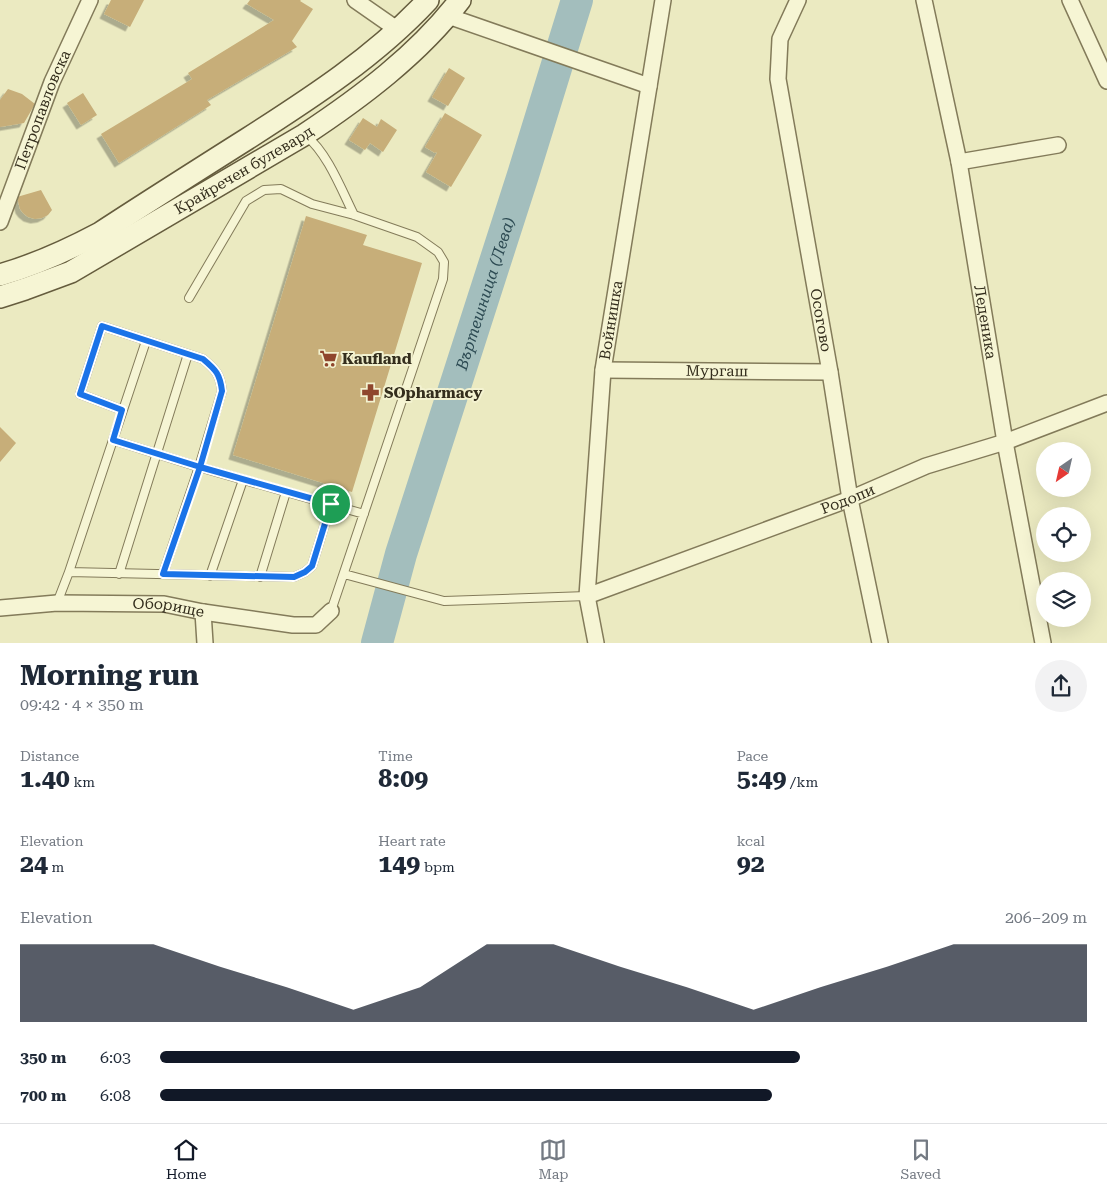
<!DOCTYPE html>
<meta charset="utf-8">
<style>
body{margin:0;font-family:"Roboto Serif",serif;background:#f2f2f3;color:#1f2937;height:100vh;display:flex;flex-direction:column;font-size:19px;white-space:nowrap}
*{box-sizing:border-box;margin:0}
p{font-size:16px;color:#747a83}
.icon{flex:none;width:28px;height:28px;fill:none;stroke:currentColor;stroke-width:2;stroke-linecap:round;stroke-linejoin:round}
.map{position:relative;height:643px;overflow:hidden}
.side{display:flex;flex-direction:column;background:#fff;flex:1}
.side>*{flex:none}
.needle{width:32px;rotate:214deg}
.fabs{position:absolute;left:1036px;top:442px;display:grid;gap:10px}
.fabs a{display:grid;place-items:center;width:55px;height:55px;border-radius:50%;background:#fff;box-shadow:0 5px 20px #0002;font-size:25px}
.pin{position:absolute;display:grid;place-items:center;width:42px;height:42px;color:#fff;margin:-21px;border:2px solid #fff;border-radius:50%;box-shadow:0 1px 5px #0007}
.round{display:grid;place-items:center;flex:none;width:52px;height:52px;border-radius:26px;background:#f2f2f3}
.summary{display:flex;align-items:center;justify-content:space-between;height:85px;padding:0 20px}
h1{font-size:28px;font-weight:700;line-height:38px}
.stats{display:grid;grid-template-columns:repeat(3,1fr);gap:8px;height:85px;padding:5px 20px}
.stats div{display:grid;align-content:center}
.stats b{font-size:25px;font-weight:700}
.stats small{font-size:14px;font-weight:400}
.stats p{font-size:14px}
.chart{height:140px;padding:10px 20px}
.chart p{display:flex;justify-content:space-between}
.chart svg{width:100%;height:90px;margin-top:5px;fill:#111827;opacity:.7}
ul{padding:0 20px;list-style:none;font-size:16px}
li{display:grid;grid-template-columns:80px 60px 1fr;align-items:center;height:38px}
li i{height:12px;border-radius:6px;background:#111827}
.menu{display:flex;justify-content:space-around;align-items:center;height:70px;border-top:1px solid #e0e1e3;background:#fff;font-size:14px;color:#747a83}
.menu a{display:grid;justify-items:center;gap:2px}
.menu .on{color:#111827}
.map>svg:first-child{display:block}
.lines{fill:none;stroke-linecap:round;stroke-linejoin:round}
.river{stroke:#a3bebd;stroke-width:32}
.building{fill:#c7ae79;filter:url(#shadow)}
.lane-casing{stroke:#837b5a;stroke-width:10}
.street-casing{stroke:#837b5a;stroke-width:18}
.secondary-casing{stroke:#655c3d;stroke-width:24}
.lane{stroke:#f6f5d4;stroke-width:8}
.street{stroke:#f6f5d4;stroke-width:15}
.secondary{stroke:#f6f5d4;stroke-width:21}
.route-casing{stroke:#fff;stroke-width:10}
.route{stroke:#1a73e8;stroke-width:6}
.labels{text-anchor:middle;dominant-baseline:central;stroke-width:4;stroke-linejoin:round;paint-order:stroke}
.street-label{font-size:15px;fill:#342e1d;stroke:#f3f2d0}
.poi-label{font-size:15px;font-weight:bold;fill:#342e1d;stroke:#f3f2d0;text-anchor:start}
.water-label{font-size:16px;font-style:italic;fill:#2d4b53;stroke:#f3f2d0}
</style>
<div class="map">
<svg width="1107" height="643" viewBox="0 0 1107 643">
<defs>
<filter id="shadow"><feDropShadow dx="-4.5" dy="4.5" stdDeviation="0" flood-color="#0004"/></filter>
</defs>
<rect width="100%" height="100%" fill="#ebeac1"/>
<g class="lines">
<path class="river" id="s1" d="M377,643L401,554L523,175L577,0"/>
</g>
<path class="building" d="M111,0H144L130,27L104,14Z
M250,0H301L300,1L313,9L292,41L297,47L207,100L211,105L119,163L101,134L192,79L188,73L274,20L247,4Z
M449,68L465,78L448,106L432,97Z
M8,89L22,94L35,104L24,123L0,127V100Z
M83,93L97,115L81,125L67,103Z
M445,113L482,135L451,187L426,172L437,153L436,152L435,153L425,147Z
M363,118L377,127L381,119L397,130L383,152L370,143L365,150L349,140Z
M41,190L52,210L48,215L42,218L35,219L28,217L23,213L20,209L17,197Z
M306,216L367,235L363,245L422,263L352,492L233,455Z
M0,427L16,443L0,462Z"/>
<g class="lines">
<defs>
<path id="lane" d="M306,136C327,152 342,191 354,215
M189,298L246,201L264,190L281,189L312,204L354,215L417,237L438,252L444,262L443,279L331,611
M122,410L80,394L102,326L203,359C216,370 220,374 222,391L199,467L163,574
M113,440L146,341
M69,572L294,577L305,572L312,566L331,504
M119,574L188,354
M344,574L444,601L587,596
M210,576L243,480
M260,577L286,492
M57,603L69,572L113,440L199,467L364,514"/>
<g id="street">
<path d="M355,0L398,30"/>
<path id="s2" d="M798,0L780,39L778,79L830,372L850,499L880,643"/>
<path id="s3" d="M924,0L959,162L1005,442L1043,643"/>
<path d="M1070,0L1107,81"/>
<path d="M448,16L649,86"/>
<path d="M959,162L1058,145"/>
<path id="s4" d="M0,222L52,82L90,0"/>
<path id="s5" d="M603,370L830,372"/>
<path id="s6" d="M587,596L850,499L926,466L1005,442L1107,403"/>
<path id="s7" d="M0,608L57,603L164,604L203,612L293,625H316L331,611"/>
<path d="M203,612L205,643"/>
<path id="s8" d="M596,643L587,596L603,370L663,0"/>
</g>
<g id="secondary">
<path d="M0,275C35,265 68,250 100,233C149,201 198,170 247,139C311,98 376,56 428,0"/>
<path id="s9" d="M0,297L25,289L71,272L304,135C360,98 419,54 460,0"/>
</g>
</defs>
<use href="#lane" class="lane-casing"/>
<use href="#street" class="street-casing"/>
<use href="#secondary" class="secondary-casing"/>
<use href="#lane" class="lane"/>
<use href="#street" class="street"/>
<use href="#secondary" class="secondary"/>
</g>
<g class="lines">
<defs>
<path id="route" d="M331,504L200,467L113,440L122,410L80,394L102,326L203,359C216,370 220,374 222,391L200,467L163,574L294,577L305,572L312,566L331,504"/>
</defs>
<use href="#route" class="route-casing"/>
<use href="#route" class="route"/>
</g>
<defs>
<symbol id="supermarket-bare" viewBox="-9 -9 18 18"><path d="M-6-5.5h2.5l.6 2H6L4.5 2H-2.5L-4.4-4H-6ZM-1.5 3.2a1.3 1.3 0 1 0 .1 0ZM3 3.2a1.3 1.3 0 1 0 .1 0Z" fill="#8f462d" stroke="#f3f2d0" stroke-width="2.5" paint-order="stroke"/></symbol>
<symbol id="pharmacy-bare" viewBox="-9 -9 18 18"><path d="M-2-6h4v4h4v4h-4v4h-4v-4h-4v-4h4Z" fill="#8f462d" stroke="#f3f2d0" stroke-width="2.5" paint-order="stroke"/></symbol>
</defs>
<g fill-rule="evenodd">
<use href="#supermarket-bare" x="316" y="346" width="25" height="25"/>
<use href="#pharmacy-bare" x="358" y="380" width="25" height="25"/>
</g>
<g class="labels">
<g class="street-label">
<text stroke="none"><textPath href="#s4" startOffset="120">Петропавловска</textPath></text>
<text stroke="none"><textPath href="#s9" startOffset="276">Крайречен булевард</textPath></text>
<text stroke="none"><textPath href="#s8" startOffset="325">Войнишка</textPath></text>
<text stroke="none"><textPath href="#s2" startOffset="328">Осогово</textPath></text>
<text stroke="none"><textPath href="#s3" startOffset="328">Леденика</textPath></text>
<text stroke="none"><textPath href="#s5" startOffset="114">Мургаш</textPath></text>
<text stroke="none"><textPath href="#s6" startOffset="278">Родопи</textPath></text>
<text stroke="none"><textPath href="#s7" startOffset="169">Оборище</textPath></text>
</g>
<g class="poi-label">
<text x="342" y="359">Kaufland</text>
<text x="384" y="393">SOpharmacy</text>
</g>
<g class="water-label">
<text stroke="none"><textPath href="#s1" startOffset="366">Въртешница (Лева)</textPath></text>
</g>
</g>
</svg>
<div class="fabs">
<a><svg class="needle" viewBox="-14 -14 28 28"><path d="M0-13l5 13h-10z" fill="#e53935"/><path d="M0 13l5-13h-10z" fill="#747a83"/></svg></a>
<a><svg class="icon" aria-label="locate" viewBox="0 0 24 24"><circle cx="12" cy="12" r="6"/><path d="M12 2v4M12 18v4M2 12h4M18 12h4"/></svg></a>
<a><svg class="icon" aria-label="layers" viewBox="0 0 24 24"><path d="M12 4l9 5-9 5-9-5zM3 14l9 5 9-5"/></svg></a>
</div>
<div class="pin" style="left:331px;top:504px;background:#1e9e55"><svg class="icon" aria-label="arrive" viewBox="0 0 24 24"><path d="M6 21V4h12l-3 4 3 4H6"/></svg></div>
</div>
<section class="side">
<div class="summary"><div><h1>Morning run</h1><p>09:42 · 4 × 350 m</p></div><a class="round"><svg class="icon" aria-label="share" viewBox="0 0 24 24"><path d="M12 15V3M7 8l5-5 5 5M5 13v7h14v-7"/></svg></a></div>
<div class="stats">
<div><p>Distance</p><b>1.40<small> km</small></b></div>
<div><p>Time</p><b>8:09</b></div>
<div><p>Pace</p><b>5:49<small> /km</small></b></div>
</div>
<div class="stats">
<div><p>Elevation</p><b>24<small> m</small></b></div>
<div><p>Heart rate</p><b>149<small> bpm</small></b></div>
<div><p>kcal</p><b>92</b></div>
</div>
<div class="chart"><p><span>Elevation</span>206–209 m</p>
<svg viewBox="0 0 160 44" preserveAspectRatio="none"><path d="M0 44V6L10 6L20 6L30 17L40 27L50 38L60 27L70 6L80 6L90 17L100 27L110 38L120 27L130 17L140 6L150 6L160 6V44z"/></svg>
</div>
<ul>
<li><b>350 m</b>6:03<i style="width:69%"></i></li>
<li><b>700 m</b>6:08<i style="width:66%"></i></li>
</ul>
</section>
<nav class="menu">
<a class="on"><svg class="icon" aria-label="home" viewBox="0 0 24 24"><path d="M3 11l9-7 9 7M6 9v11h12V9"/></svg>Home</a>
<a><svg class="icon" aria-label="map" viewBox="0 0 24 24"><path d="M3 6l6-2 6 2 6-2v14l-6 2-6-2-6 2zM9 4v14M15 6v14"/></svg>Map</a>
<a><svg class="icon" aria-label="saved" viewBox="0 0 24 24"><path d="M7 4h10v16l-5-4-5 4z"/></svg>Saved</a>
</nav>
